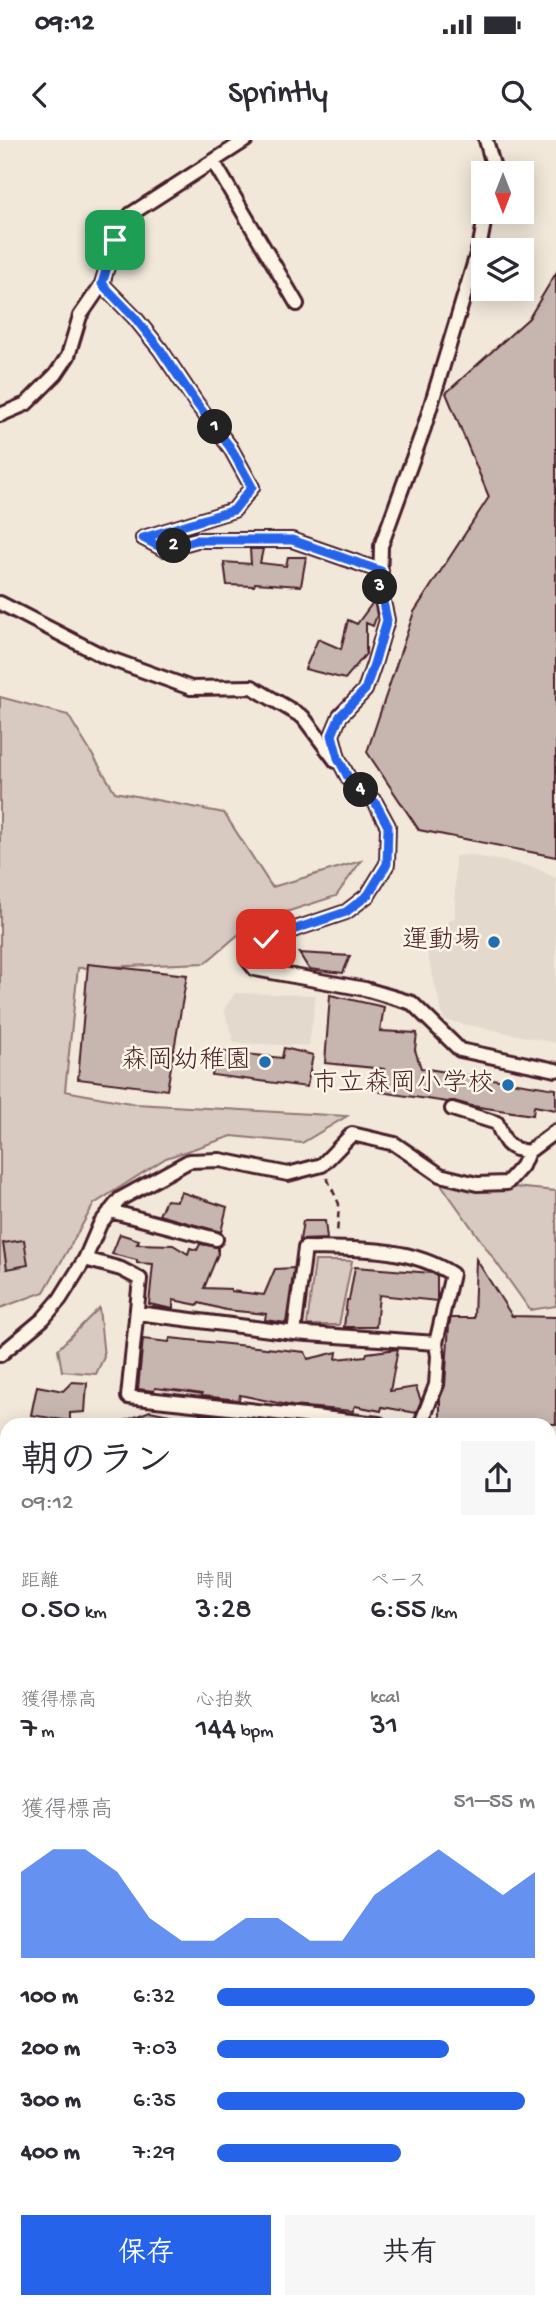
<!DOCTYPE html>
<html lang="ja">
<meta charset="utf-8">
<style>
body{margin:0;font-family:"Gochi Hand","Klee One",sans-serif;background:#f7f7f7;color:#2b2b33;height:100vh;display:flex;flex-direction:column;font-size:26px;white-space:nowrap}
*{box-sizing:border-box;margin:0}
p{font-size:23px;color:#7c7c81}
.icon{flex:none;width:38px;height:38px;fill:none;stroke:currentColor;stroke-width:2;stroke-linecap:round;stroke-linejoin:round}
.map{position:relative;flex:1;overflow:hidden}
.sheet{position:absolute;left:0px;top:1278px;width:556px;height:891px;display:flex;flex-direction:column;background:#fff;border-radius:21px 21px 0 0;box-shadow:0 4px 18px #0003}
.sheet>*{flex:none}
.needle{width:46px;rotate:180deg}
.fabs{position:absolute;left:471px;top:21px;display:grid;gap:14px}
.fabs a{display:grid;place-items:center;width:63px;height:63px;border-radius:0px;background:#fff;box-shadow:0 4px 18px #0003;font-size:35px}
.pin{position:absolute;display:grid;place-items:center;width:60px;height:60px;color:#fff;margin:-30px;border-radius:14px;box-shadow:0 4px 10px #0006}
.km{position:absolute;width:35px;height:35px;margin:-18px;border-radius:50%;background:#222;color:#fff;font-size:19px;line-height:35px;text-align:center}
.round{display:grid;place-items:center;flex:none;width:74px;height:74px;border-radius:0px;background:#f7f7f7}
.summary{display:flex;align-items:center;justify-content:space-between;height:119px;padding:0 21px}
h1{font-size:38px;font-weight:600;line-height:52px}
.metrics{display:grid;grid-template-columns:repeat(3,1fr);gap:10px;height:119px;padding:7px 21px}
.metrics div{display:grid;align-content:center}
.metrics b{font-size:30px;font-weight:600}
.metrics small{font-size:19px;font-weight:400}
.metrics p{font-size:19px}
.chart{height:196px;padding:14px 21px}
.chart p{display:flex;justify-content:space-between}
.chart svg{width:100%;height:126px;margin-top:7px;fill:#2563eb;opacity:.7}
.action{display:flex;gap:14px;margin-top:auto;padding:14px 21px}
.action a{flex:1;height:80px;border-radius:0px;background:#2563eb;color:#fff;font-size:28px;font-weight:600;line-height:80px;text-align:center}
.action a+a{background:#f7f7f7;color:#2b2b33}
ul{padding:0 21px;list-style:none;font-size:23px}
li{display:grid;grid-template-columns:112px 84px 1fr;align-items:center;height:52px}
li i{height:18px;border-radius:9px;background:#2563eb}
.status{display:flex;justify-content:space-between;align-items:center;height:49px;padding:0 35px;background:#fff;direction:ltr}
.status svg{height:19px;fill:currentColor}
header{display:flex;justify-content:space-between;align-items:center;height:91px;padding:0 21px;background:#fff;font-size:32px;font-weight:600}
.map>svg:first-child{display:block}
.built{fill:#e4d9cd}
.green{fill:#d8cac0;stroke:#917476;stroke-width:2}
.building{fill:#c7b6af;stroke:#4a1f2b;stroke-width:2}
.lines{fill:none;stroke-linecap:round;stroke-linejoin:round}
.minor-casing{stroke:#4a1f2b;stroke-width:18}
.tertiary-casing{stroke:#4a1f2b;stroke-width:21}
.path{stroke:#4a1f2b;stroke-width:2.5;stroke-dasharray:7 5;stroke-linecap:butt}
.minor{stroke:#fcf5e5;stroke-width:12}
.tertiary{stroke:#fcf5e5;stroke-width:16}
.route-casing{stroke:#fff;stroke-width:14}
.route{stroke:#2563eb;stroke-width:9}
.poi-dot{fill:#1f6fb2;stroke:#fcf5e5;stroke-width:2.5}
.labels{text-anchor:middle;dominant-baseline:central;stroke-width:5;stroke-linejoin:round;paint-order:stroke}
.poi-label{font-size:26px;fill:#4a1f2b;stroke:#fcf5e5;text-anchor:end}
</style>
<div class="status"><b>09:12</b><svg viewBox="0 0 49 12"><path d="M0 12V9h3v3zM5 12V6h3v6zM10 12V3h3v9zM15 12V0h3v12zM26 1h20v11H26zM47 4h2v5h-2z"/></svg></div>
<header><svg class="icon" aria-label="back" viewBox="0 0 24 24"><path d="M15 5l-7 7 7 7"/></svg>Sprintly<svg class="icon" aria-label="search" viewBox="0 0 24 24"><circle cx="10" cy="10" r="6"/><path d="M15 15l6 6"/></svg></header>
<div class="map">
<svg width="556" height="2168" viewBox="0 0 556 2168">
<rect width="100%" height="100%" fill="#f1e8da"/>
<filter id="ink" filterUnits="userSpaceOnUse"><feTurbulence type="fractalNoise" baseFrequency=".0143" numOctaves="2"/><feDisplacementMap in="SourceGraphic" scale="14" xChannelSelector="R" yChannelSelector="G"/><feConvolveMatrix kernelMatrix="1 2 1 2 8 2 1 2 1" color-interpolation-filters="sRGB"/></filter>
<g filter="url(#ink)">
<path class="built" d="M471,715L533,727L556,738V903L444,880L427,813L437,791L455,777V716Z
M235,853L316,855L309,906L234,903L224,869Z"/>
<path class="green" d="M0,557L68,575L115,652L224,673L272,747L361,721L336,756L252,783L205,823L78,828L65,951L136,964L347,976L302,1003L232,996L166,1018L94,1064L44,1152L0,1168Z
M438,1040L556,1051V1166L530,1170Z
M315,1121H352L339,1185H307Z
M99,1168L104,1217L96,1234L62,1231L58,1209Z"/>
<path class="building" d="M556,133V717L419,690L367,612L414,472L489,357L446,253L529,178Z
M250,409H263L260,423L286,426L288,417H306L301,446L255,443L254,446L227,445L224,422L251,424Z
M374,461L377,475L373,486L366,483V514L345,539L305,529L318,499L341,509L348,480L357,484Z
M299,813L350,816L343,833L309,829Z
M88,824L187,835L167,950L78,939Z
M330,855L384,867L380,891L417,893L415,910L421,928L556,949V970L534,966L533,975L472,966L454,961L447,962L380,952L384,929L325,923Z
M284,908L313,915L307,947L212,935L217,911L282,918Z
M181,1052L227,1067L221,1092L159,1075L166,1060L177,1061Z
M303,1081H325L327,1099L300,1100Z
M120,1094L139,1100L137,1104L173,1105L188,1114L190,1108L197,1110L200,1104L218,1107V1114L204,1148L231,1149V1151L264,1155L275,1129L294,1128L286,1183L265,1180L266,1174L226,1170L199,1163L198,1165L173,1160V1169L149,1164L153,1124L137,1123V1120L112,1114Z
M24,1100L28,1125L7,1129L3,1103Z
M476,1119L512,1176L556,1177V1284H455L440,1281V1258L445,1246L449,1185L451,1178H474Z
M355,1127L432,1133L437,1136V1161L379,1155L376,1187H344L347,1160H349Z
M170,1198L305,1212L308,1219L337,1212L336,1219L366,1216L367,1213L398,1209L390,1251L416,1247L421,1261L416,1273L382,1267L381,1271L355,1266L353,1271L292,1266L240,1255L239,1260L202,1256V1254L182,1251L155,1248L154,1251L138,1249L143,1199L169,1202Z
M72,1242L87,1243L85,1272L70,1273V1281L31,1275L37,1246L63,1251Z
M150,1271L189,1279V1284H117Z
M200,1274L237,1278L236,1284H200Z"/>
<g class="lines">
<defs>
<path id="minor" d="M486,0L493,25L492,33
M213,21L297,164
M486,72L480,104L424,288L381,406L380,448L387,480L374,524L365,550L340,576L332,595L338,618L349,639L375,662L388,686L387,724L368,755L346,772L266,799L247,819L255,829L365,849L412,863L460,910L556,930
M102,144L135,178L160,209L197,264L230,307L252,347L234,370L143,398L164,409L197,400H292L381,431
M0,275L26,264L56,234L68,216L80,176L102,144L115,100L131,74L246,0
M0,463L105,517L191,548L252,547L303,577L336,621
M452,969L497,983C504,1002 507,1009 528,1012
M110,1071L216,1099
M85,1119L121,1129L140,1139L128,1257L379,1284
M137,1173L294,1193L436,1203
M294,1193L305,1108C355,1109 408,1106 452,1134L436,1203L438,1216L436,1245L421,1284
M0,1215L43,1179L60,1159L85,1119L100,1084L120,1059L189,1021L220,1020L288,1034L322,1025L352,994L395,1004L440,1035L477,1044L507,1043L522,1026L528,1012L556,991
M550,1467L556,1462
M0,1484L7,1485
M550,1592L556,1582
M550,1626L556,1635
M0,1724L7,1726
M550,1982L556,1937
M0,1997H7
M0,2144L7,2131
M64,2161L66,2168
M512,2168L514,2161"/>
<path id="tertiary" d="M550,1653L556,1643
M550,1687L556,1677
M133,2168L138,2161
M158,2168L165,2161"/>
</defs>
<use href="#minor" class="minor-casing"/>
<use href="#tertiary" class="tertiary-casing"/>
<path class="path" d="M327,1038L339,1064L337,1095
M550,1402H556
M550,2091L556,2058
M534,2168L535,2161"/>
<use href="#minor" class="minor"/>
<use href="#tertiary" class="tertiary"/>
</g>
</g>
<g class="lines" filter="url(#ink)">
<defs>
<path id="route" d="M115,100L102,144L135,178L160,209L197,264L230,307L252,347L234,370L143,398L164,409L197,400H292L381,431L380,448L387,480L374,524L365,550L340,576L332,595L338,618L349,639L375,662L388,686L387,724L368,755L346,772L266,799"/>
</defs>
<use href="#route" class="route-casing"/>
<use href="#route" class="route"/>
</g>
<g class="poi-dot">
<circle cx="494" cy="802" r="7"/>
<circle cx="265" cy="922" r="7"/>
<circle cx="508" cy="945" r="7"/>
</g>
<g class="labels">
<g class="poi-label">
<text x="480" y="802">運動場</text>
<text x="251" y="922">森岡幼稚園</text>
<text x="494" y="945">市立森岡小学校</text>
</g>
</g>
</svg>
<div class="fabs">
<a><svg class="needle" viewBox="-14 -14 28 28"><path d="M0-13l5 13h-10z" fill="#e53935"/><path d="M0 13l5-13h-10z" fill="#7c7c81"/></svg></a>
<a><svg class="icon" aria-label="layers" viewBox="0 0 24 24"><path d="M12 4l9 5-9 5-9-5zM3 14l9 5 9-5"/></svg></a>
</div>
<div class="pin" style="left:115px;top:100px;background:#1e9e55"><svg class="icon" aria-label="arrive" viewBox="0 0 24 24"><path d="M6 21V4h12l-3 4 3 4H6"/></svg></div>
<div class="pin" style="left:266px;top:799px;background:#d93025"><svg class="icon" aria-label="check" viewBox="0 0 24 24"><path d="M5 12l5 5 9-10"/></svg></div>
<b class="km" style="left:215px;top:287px">1</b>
<b class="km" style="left:174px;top:406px">2</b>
<b class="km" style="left:380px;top:447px">3</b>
<b class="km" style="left:361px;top:650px">4</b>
<section class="sheet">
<div class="summary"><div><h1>朝のラン</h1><p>09:12</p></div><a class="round"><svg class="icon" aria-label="share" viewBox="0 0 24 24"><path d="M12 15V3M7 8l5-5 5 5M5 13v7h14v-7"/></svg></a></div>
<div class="metrics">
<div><p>距離</p><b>0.50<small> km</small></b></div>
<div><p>時間</p><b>3:28</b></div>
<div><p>ペース</p><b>6:55<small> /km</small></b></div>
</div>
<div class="metrics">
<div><p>獲得標高</p><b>7<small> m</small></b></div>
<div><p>心拍数</p><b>144<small> bpm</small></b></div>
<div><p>kcal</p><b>31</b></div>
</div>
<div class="chart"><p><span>獲得標高</span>51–55 m</p>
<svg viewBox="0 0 160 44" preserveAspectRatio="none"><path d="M0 44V14L10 6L20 6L30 14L40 30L50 38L60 38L70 30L80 30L90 38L100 38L110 22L120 14L130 6L140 14L150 22L160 14V44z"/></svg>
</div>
<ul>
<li><b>100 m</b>6:32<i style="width:100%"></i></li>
<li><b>200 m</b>7:03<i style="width:73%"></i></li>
<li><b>300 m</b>6:35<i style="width:97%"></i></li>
<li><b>400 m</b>7:29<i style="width:58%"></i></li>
</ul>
<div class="action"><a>保存</a><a>共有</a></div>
</section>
</div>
